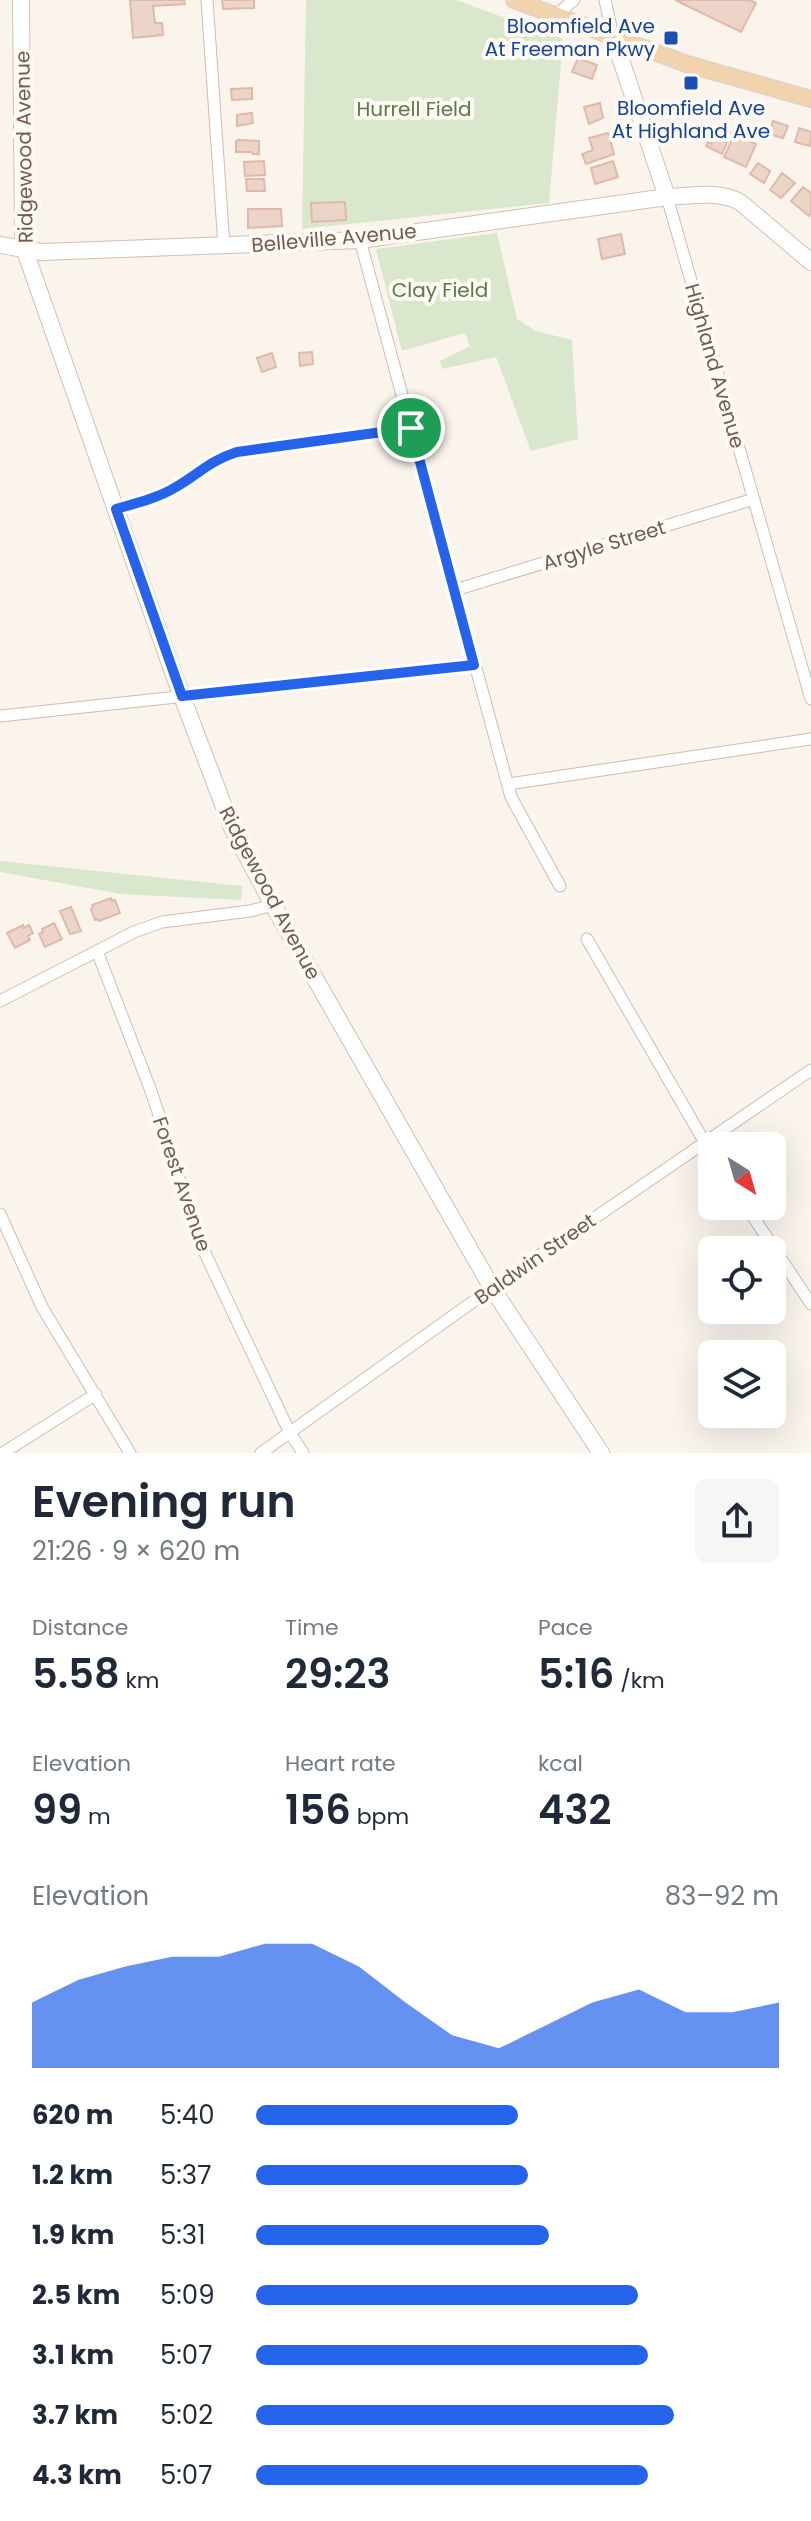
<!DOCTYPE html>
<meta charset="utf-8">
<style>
body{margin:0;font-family:Poppins,sans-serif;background:#f6f6f7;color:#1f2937;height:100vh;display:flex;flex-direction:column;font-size:30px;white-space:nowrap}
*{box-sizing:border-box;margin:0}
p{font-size:26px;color:#747a83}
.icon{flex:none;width:44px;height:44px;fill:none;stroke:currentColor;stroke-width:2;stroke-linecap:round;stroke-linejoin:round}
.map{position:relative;height:1453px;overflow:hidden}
.panel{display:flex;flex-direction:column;background:#fff;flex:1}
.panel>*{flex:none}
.needle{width:52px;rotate:143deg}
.tools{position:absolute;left:698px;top:1132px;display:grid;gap:16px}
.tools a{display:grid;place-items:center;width:88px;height:88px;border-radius:12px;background:#fff;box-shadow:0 8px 32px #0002;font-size:40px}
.pin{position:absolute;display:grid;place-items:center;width:68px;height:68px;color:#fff;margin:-34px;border:4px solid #fff;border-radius:50%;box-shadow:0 2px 8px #0007}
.round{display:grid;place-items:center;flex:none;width:84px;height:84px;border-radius:12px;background:#f6f6f7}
.headline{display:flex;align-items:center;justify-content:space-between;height:136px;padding:0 32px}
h1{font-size:44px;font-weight:600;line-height:60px}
.stats{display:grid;grid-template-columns:repeat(3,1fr);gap:12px;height:136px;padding:8px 32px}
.stats div{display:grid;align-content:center}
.stats b{font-size:40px;font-weight:600}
.stats small{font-size:22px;font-weight:400}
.stats p{font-size:22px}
.chart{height:224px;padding:16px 32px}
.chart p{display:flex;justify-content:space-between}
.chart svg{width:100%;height:144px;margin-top:8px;fill:#2563eb;opacity:.7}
ul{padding:0 32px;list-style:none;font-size:26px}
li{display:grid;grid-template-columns:128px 96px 1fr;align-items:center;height:60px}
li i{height:20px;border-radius:10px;background:#2563eb}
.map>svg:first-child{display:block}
.green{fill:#d9e7cc}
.building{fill:#edd4c8;stroke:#debaaa;stroke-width:2}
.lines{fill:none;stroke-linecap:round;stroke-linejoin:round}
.street-casing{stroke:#ccbcb3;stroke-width:13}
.secondary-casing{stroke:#d1beb4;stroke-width:18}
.primary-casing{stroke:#d8d1cf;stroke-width:18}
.street{stroke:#fff;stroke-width:11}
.secondary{stroke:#fff;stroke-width:16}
.primary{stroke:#f1d3ae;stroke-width:16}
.route-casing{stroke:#fff;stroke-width:16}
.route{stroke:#2563eb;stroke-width:10}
.transit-dot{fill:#1a4fb4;stroke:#fdf9f3;stroke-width:3}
.labels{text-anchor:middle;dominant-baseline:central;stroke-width:8;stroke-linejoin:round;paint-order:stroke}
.transit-label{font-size:20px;fill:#164399;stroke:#fdf9f3;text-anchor:end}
.park-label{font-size:20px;fill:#5c784b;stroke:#fdf9f3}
.street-label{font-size:20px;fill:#745b52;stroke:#fdf9f3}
</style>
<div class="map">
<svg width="811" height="1453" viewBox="0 0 811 1453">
<rect width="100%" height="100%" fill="#fbf4ed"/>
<path class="green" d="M306,0H456L563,39L549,203L302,229Z
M497,233L517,319L536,331L572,340L578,439L531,451L496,357L442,369L440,361L470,346L465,333L402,351L376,249Z
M0,861L242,886L241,900L121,894L0,872Z"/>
<path class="building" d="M130,0H184L185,4L153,6L155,23H162L163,35L133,38Z
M222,0H254V8L223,9Z
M675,0H750L756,3L741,32Z
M578,58L597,65L592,79L572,72Z
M252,88V99L232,100L231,89Z
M600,103L603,118L589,124L584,107Z
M252,113L253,123L237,126V115Z
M773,121L788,126L783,138L769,134Z
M723,127L731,133L722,154L706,146L708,142L711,144Z
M799,128L811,132L810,146L795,142Z
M608,133L614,154L586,164L582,154L593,150L589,138Z
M734,135L756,144L746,167L724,157Z
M238,140L259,141V154H253L252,152H236V141Z
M264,161L265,175L245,176L244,162Z
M613,161L618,177L595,184L591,168Z
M758,163L770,171L764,183L750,174Z
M782,173L795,183L781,198L770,190Z
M246,179H264L265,191H247Z
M803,187L811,193V213L809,216L791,201Z
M345,202L346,220L312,222L311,203Z
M248,209H281L282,226L248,228Z
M621,234L625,254L602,259L598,239Z
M312,352L313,364L300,366L299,353Z
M272,353L276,367L262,372L257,358Z
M111,898L112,901L115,900L120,913L99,921L98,919L95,920L91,909L93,908L92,905Z
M71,907L81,931L70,934L60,911Z
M54,923L62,939L45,947L39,934L43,932L42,929Z
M23,925L24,928L29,925L33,933L28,936L30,940L15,948L7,933Z"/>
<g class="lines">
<defs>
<path id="street" d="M207,0L224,246
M605,0L613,36
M556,15L574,0
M667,197L811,699
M360,240L511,797L560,886
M116,509C137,503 158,498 176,487C199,473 211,461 237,452L411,428
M455,590L754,499
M0,716L474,665
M508,784L811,739
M587,939L712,1155
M97,951L151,1091L174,1160L195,1232L289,1431L303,1453
M0,1001L134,932L162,922L250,911L273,905
M746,1206L811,1304
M0,1214L42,1307L130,1453
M3,1453L96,1394
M261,1453L492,1288L811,1070"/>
<path id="secondary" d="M21,0L23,235L25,251L175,678L232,828L273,905L492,1288L601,1453
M613,36L667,197
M0,245L42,252L360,240L667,197C691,196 717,190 740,202L811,262"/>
<path id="primary" d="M514,0L687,64L811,99"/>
</defs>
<use href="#street" class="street-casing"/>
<use href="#secondary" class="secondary-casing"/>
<use href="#primary" class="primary-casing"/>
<use href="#street" class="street"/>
<use href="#secondary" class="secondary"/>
<use href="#primary" class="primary"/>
</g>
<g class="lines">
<defs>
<path id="route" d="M411,428L474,665L182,696L116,509C137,503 158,498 176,487C200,473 209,461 237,452Z"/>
</defs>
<use href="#route" class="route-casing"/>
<use href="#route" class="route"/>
</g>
<g class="transit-dot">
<rect x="663" y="30" width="16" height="16" rx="4"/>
<rect x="683" y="75" width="16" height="16" rx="4"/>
</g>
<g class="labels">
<g class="transit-label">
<text x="655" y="26">Bloomfield Ave<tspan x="655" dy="23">At Freeman Pkwy</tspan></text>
<text x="691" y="108" text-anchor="middle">Bloomfield Ave<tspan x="691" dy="23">At Highland Ave</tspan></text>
</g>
<g class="park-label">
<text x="414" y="109">Hurrell Field</text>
<text x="440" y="290">Clay Field</text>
</g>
<g class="street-label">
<text transform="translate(24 147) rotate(-91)">Ridgewood Avenue</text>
<text transform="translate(334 238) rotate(-5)">Belleville Avenue</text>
<text transform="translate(715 366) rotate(74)">Highland Avenue</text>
<text transform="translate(604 545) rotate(-17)">Argyle Street</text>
<text transform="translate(270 893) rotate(62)">Ridgewood Avenue</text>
<text transform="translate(182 1184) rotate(71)">Forest Avenue</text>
<text transform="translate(535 1259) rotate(-35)">Baldwin Street</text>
</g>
</g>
</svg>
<div class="tools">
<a><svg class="needle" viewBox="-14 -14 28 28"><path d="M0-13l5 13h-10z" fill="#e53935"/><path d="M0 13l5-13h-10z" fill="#747a83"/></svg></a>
<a><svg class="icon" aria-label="locate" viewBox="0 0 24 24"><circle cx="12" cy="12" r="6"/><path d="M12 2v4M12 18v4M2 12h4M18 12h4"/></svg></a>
<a><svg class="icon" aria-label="layers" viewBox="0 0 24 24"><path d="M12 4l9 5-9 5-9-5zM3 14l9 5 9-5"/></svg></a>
</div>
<div class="pin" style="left:411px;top:428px;background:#1e9e55"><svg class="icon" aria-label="arrive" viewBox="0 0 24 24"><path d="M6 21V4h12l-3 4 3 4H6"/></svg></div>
</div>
<section class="panel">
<div class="headline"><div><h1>Evening run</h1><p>21:26 · 9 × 620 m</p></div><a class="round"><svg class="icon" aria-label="share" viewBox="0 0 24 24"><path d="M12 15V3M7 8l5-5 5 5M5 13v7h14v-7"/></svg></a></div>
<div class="stats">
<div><p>Distance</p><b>5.58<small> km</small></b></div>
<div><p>Time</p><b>29:23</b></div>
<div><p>Pace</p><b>5:16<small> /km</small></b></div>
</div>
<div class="stats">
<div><p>Elevation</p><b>99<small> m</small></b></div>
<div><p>Heart rate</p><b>156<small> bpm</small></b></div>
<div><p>kcal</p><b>432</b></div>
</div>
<div class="chart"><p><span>Elevation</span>83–92 m</p>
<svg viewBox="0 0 160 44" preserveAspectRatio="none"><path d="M0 44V24L10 17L20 13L30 10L40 10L50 6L60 6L70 13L80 24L90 34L100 38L110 31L120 24L130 20L140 27L150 27L160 24V44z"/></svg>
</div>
<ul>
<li><b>620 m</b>5:40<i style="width:50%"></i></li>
<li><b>1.2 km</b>5:37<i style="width:52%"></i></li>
<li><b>1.9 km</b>5:31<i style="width:56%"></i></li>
<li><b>2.5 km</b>5:09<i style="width:73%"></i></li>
<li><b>3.1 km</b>5:07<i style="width:75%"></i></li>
<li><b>3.7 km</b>5:02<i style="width:80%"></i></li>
<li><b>4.3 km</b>5:07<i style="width:75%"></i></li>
</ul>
</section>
